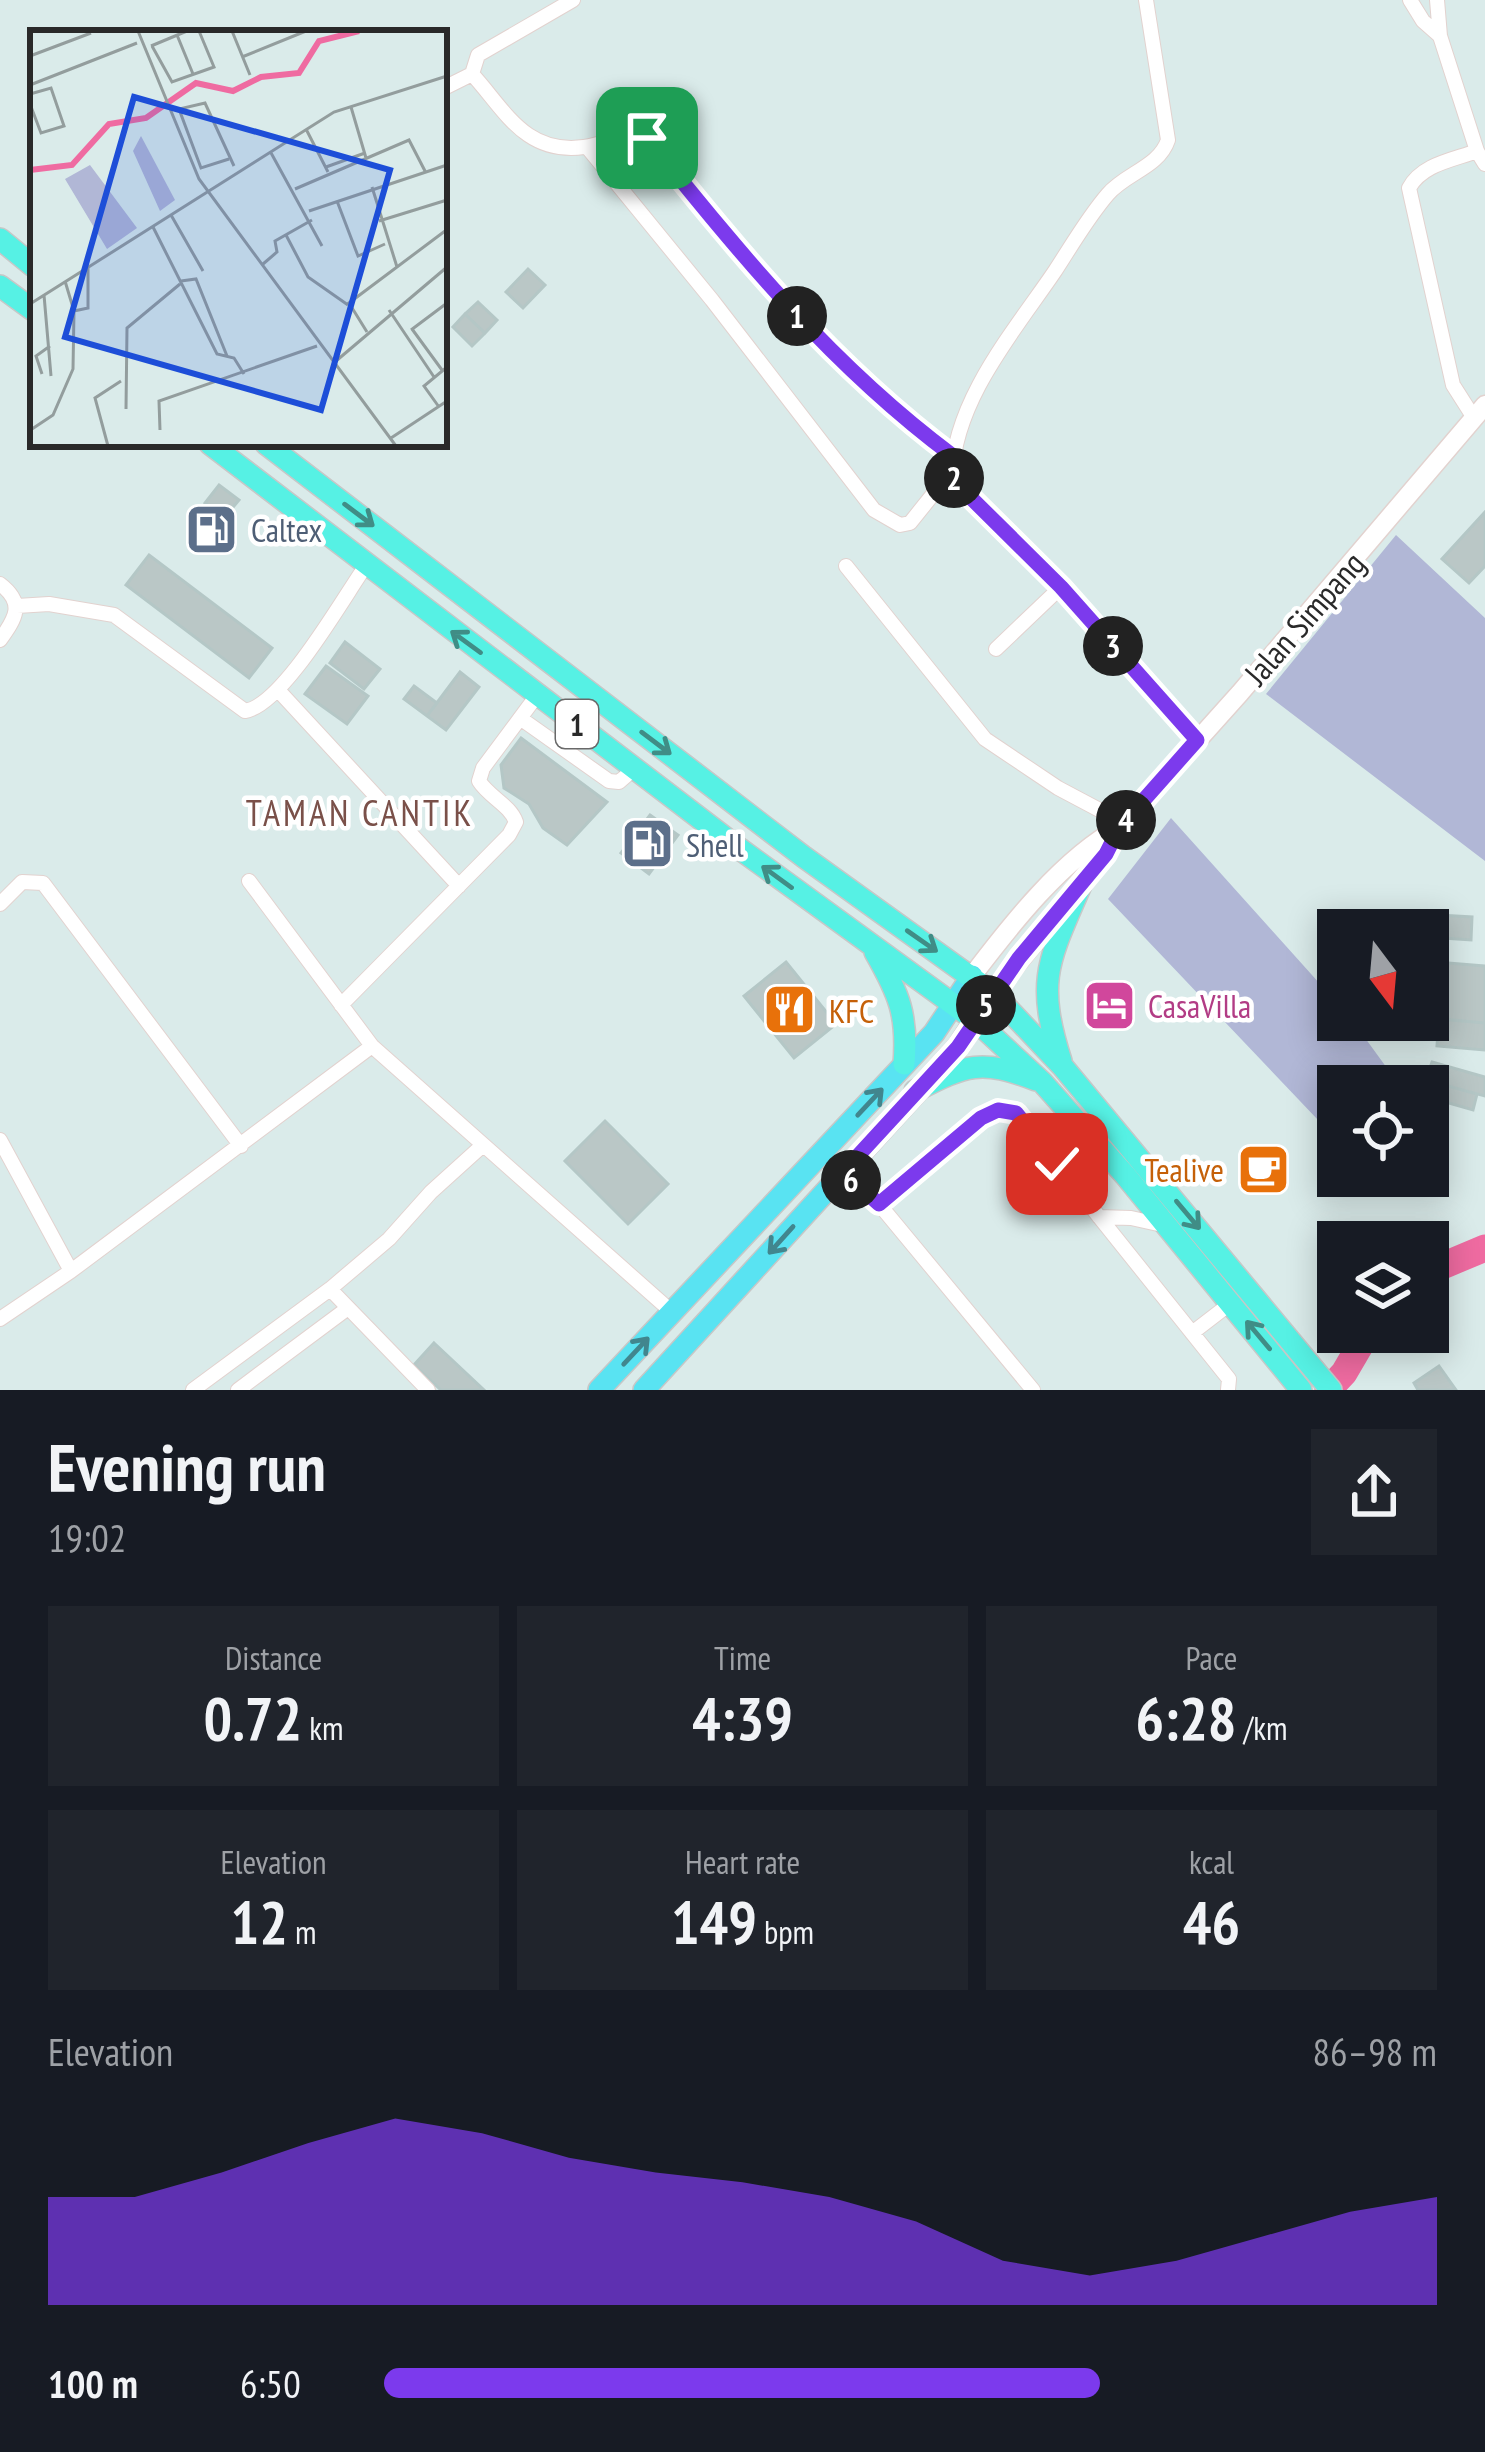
<!DOCTYPE html>
<meta charset="utf-8">
<style>
body{margin:0;font-family:"PT Sans Narrow",sans-serif;background:#20242c;color:#f1f3f6;height:100vh;display:flex;flex-direction:column;font-size:45px;white-space:nowrap}
*{box-sizing:border-box;margin:0}
p{font-size:39px;color:#9ea1a6}
.icon{flex:none;width:66px;height:66px;fill:none;stroke:currentColor;stroke-width:2;stroke-linecap:round;stroke-linejoin:round}
.map{position:relative;height:1390px;overflow:hidden}
.side{display:flex;flex-direction:column;background:#171b24;flex:1}
.side>*{flex:none}
.needle{width:78px;rotate:164deg}
.controls{position:absolute;left:1317px;top:909px;display:grid;gap:24px}
.controls a{display:grid;place-items:center;width:132px;height:132px;border-radius:0px;background:#171b24;box-shadow:0 6px 30px #0003;font-size:60px}
.pin{position:absolute;display:grid;place-items:center;width:102px;height:102px;color:#fff;margin:-51px;border-radius:24px;box-shadow:0 6px 18px #0006}
.km{position:absolute;width:60px;height:60px;margin:-30px;border-radius:50%;background:#222;color:#fff;font-size:33px;line-height:60px;text-align:center}
.round{display:grid;place-items:center;flex:none;width:126px;height:126px;border-radius:0px;background:#20242c}
.summary{display:flex;align-items:center;justify-content:space-between;height:204px;padding:0 48px}
h1{font-size:66px;font-weight:700;line-height:90px}
.stats{display:grid;grid-template-columns:repeat(3,1fr);gap:18px;height:204px;padding:12px 48px}
.stats div{display:grid;align-content:center;border-radius:0px;background:#20242c;text-align:center}
.stats b{font-size:60px;font-weight:700}
.stats small{font-size:33px;font-weight:400}
.stats p{font-size:33px}
.chart{height:336px;padding:24px 48px}
.chart p{display:flex;justify-content:space-between}
.chart svg{width:100%;height:216px;margin-top:12px;fill:#7c3aed;opacity:.7}
ul{padding:0 48px;list-style:none;font-size:39px}
li{display:grid;grid-template-columns:192px 144px 1fr;align-items:center;height:90px}
li i{height:30px;border-radius:15px;background:#7c3aed}
.map>svg:first-child{display:block}
.cemetery{fill:#b1b7d6}
.lines{fill:none;stroke-linecap:round;stroke-linejoin:round}
.river{stroke:#ef6ba1;stroke-width:27}
.building{fill:#bac7c6;stroke:#b4c7c6;stroke-width:3}
.minor-casing{stroke:#e2d2cf;stroke-width:16}
.secondary-casing{stroke:#e2d2cf;stroke-width:21}
.primary-casing{stroke:#c7c7c7;stroke-width:24}
.trunk-casing{stroke:#c7c7c7;stroke-width:24}
.minor{stroke:#fff;stroke-width:14}
.secondary{stroke:#fff;stroke-width:18}
.primary{stroke:#59e3f2;stroke-width:21}
.trunk{stroke:#56f1e4;stroke-width:21}
.oneway{stroke:#408d86}
.oneway2{stroke:#41868e}
.route-casing{stroke:#fff;stroke-width:24}
.route{stroke:#7c3aed;stroke-width:15}
.labels{text-anchor:middle;dominant-baseline:central;stroke-width:9;stroke-linejoin:round;paint-order:stroke}
.shield{fill:#fff;stroke:#696969;stroke-width:3}
.shield-label{font-size:30px;font-weight:bold;fill:#292929}
.service-label{font-size:33px;fill:#4e5e75;stroke:#fff;text-anchor:start}
.street-label{font-size:33px;fill:#292929;stroke:#fff}
.hotel-label{font-size:33px;fill:#b23c85;stroke:#fff;text-anchor:start}
.food-label{font-size:33px;fill:#c56008;stroke:#fff;text-anchor:start}
.neighbourhood-label{font-size:36px;letter-spacing:3px;fill:#7a5049;stroke:#fff}
.inset-river{fill:none;stroke:#ef6ba1;stroke-width:6}
.inset-road{fill:none;stroke:#939d9d;stroke-width:3}
.view{fill:#1d4ed8;fill-opacity:0.15;stroke:#1d4ed8;stroke-width:6}
.inset-edge{fill:none;stroke:#292929;stroke-width:6}
</style>
<div class="map">
<svg width="1485" height="1390" viewBox="0 0 1485 1390">
<rect width="100%" height="100%" fill="#daebea"/>
<path class="cemetery" d="M1396,535L1485,618V861L1266,694Z
M1171,818L1338,1004V1020H1352L1400,1086H1338V1141L1108,899Z"/>
<g class="lines">
<path class="river" d="M1428,1272L1485,1248
M1328,1390L1344,1373L1368,1332"/>
</g>
<path class="building" d="M528,269L545,285L523,308L506,292Z
M478,302L497,320L485,333L465,314Z
M465,314L485,333L472,346L453,327Z
M219,485L239,500L224,518L205,503Z
M1485,512V566L1469,583L1442,559Z
M149,555L272,648L249,678L126,585Z
M345,642L380,669L364,689L330,663Z
M326,666L368,696L347,724L305,694Z
M460,672L479,687L446,730L427,716Z
M414,686L437,703L427,716L404,699Z
M521,738L607,802L567,845L543,828L529,804L504,788L501,765Z
M650,815L678,835L649,874L621,853Z
M1421,914L1472,917L1471,940L1428,937V930H1419Z
M786,962L836,1024L794,1058L744,996Z
M1436,962L1485,966V1023L1431,1018L1433,992H1428V978H1434Z
M1439,1019L1485,1023V1050L1437,1046Z
M1432,1062L1485,1077V1096L1426,1080Z
M1426,1080L1477,1094L1473,1110L1428,1097Z
M605,1121L668,1184L628,1224L565,1161Z
M434,1343L484,1390H441L414,1365Z
M1439,1366L1456,1390H1418L1414,1383Z"/>
<g class="lines">
<defs>
<path id="minor" d="M1146,0L1168,140C1159,167 1126,173 1108,194C1088,217 1072,245 1055,271C1015,330 954,400 952,476L1061,587L1197,741
M1410,0L1423,21L1440,36
M1437,0L1440,36L1477,151L1485,164
M472,74C505,110 525,155 584,147C611,143 616,132 647,138C742,256 831,365 953,456
M472,74L478,55L573,0
M444,88L472,74
M587,147L712,300L874,510L900,525L910,523L946,478L952,476
M1474,418L1453,385L1409,188C1422,164 1453,160 1477,151
M846,566L985,739L1058,788L1124,823
M0,584C25,603 16,618 0,640
M17,606L49,604L114,615L245,711C283,705 343,598 367,564
M996,649L1061,587
M278,690L459,886
M520,718L609,781L619,782L635,768
M249,881L372,1046L672,1312
M0,904L22,882L43,883L241,1146
M341,1005L509,835L516,822C510,805 489,797 479,781L483,768L538,694
M0,1140L71,1271
M843,1172L879,1204L1033,1390
M879,1204L981,1118L998,1110L1016,1113L1229,1379L1228,1390
M1099,1217L1131,1218L1167,1226
M330,1289L428,1390
M0,1319L71,1271L372,1046
M1192,1333L1231,1303
M193,1390L330,1289L389,1239L431,1192L483,1145
M238,1390L348,1308"/>
<path id="secondary" d="M972,976C1010,926 1063,858 1119,828
M993,993L1106,855L1119,828L1240,693L1485,405"/>
<path id="primary" d="M599,1390L934,1033L972,976
M644,1390L958,1047L993,993"/>
<path id="trunk" d="M0,239L33,266
M0,286L33,310
M210,444L740,849L976,1021L1042,1082L1125,1175L1301,1390
M266,444L804,857L993,993L1063,1067L1331,1390
M875,952C899,994 908,1015 904,1064
M1061,1061C1035,979 1049,960 1081,885
M915,1091C967,1064 981,1059 1036,1080"/>
</defs>
<use href="#minor" class="minor-casing"/>
<use href="#secondary" class="secondary-casing"/>
<use href="#primary" class="primary-casing"/>
<use href="#trunk" class="trunk-casing"/>
<use href="#minor" class="minor"/>
<use href="#secondary" class="secondary"/>
<use href="#primary" class="primary"/>
<use href="#trunk" class="trunk"/>
</g>
<defs><path id="oneway-shaft" d="M-6 0H5M1.5-3L5.5 0L1.5 3" fill="none" stroke-width="1.6" stroke-linecap="round" stroke-linejoin="round" transform="scale(3)"/></defs>
<g class="oneway">
<use href="#oneway-shaft" transform="translate(359 515) rotate(37)"/>
<use href="#oneway-shaft" transform="translate(466 642) rotate(-144)"/>
<use href="#oneway-shaft" transform="translate(656 743) rotate(37)"/>
<use href="#oneway-shaft" transform="translate(777 877) rotate(-144)"/>
<use href="#oneway-shaft" transform="translate(922 941) rotate(35)"/>
<use href="#oneway-shaft" transform="translate(1188 1215) rotate(50)"/>
<use href="#oneway-shaft" transform="translate(1258 1335) rotate(-130)"/>
</g>
<g class="oneway2">
<use href="#oneway-shaft" transform="translate(870 1102) rotate(-47)"/>
<use href="#oneway-shaft" transform="translate(781 1240) rotate(132)"/>
<use href="#oneway-shaft" transform="translate(636 1351) rotate(-47)"/>
</g>
<g class="lines">
<defs>
<path id="route" d="M647,138C742,256 831,365 953,456L952,476L958,485L1061,587L1197,740L1119,828L1106,854L1019,958L958,1047L843,1172L879,1204L981,1118L998,1110L1016,1113L1057,1164"/>
</defs>
<use href="#route" class="route-casing"/>
<use href="#route" class="route"/>
</g>
<defs>
<symbol id="fuel-square" viewBox="-11 -11 22 22"><rect x="-9" y="-9" width="18" height="18" rx="4" fill="#5c6f8a" stroke="#fff"/><path d="M-5.5-6h7V0h2V4h1.3V-2.5L3-4.5l.8-.8L6-3V5H2.5V1h-1V6h-7ZM-4.2-4.7v3.2H.2V-4.7Z" fill="#fff"/></symbol>
<symbol id="hotel-square" viewBox="-11 -11 22 22"><rect x="-9" y="-9" width="18" height="18" rx="4" fill="#d1479c" stroke="#fff"/><path d="M-6-4.5h1.5V1H6V5H4.5V3h-9V5H-6ZM-4 0a1.8 1.8 0 1 1 3.6 0ZM.5 0V-2.5h3Q6-2.5 6 0Z" fill="#fff"/></symbol>
<symbol id="restaurant-square" viewBox="-11 -11 22 22"><rect x="-9" y="-9" width="18" height="18" rx="4" fill="#e8710a" stroke="#fff"/><path d="M-5-6h1v4h1v-4h1v4h1v-4h1v5L-1.5 .5V6h-2V.5L-5-1ZM5-6V6H3V1.5H1.5Q1.5-4 5-6Z" fill="#fff"/></symbol>
<symbol id="cafe-square" viewBox="-11 -11 22 22"><rect x="-9" y="-9" width="18" height="18" rx="4" fill="#e8710a" stroke="#fff"/><path d="M-5.5-4.5H6V0H3Q3 3.5 0 3.5H-2.5Q-5.5 3.5-5.5 0ZM3-3.2v2h1.7v-2ZM-6 4.5H4V6H-6Z" fill="#fff"/></symbol>
</defs>
<g fill-rule="evenodd">
<use href="#fuel-square" x="182" y="500" width="59" height="59"/>
<use href="#fuel-square" x="618" y="814" width="59" height="59"/>
<use href="#hotel-square" x="1080" y="976" width="59" height="59"/>
<use href="#restaurant-square" x="760" y="980" width="59" height="59"/>
<use href="#cafe-square" x="1234" y="1140" width="59" height="59"/>
</g>
<g class="labels">
<rect class="shield" x="556" y="700" width="42" height="48" rx="9"/>
<g class="shield-label">
<text x="577" y="724">1</text>
</g>
<g class="service-label">
<text x="251" y="529">Caltex</text>
<text x="686" y="844">Shell</text>
</g>
<g class="street-label">
<text transform="translate(1304 618) rotate(-49)">Jalan Simpang</text>
</g>
<g class="hotel-label">
<text x="1148" y="1005">CasaVilla</text>
</g>
<g class="food-label">
<text x="829" y="1010">KFC</text>
<text x="1224" y="1169" text-anchor="end">Tealive</text>
</g>
<g class="neighbourhood-label">
<text x="360" y="812">TAMAN CANTIK</text>
</g>
</g>
<g transform="translate(30 30)">
<rect width="417" height="417" fill="#daebea"/>
<path d="M111,106L145,170L130,181L103,121ZM60,135L107,198L77,219L35,149Z" fill="#b1b7d6"/>
<path class="inset-river" d="M0,140L42,135L79,94L116,88L166,53L203,61L231,47L269,43L289,11L329,1"/>
<path class="inset-road" d="M108,1L169,149L366,416M202,1L220,45M147,5L163,44M121,16L157,1M122,16L142,52L184,37L169,1M0,26L61,3M212,27L276,1M0,55L107,13M0,64L21,58L34,96L11,103L0,74M321,77L336,128M276,99L298,142M240,121L292,216M199,129L171,138L149,79L175,73L204,136M296,137L335,123M342,157L367,237M265,159L379,110L395,141M307,171L328,226L355,214M279,181L417,135M141,185L173,241M349,191L417,170M123,197L187,324L204,328L214,344M256,205L278,247L318,275M233,234L247,222L245,211L282,190M151,251L166,249L197,326M14,265L21,346M0,274L304,82L417,46M359,280L404,347M44,281L58,278V236M382,299L412,340M381,300L417,273M337,302L319,273L415,201M306,331L417,237M12,344L6,326L20,316M409,377L394,356L417,337M96,379L97,298L150,254M2,399L23,385L43,339L44,281L35,251M130,400L129,371L287,316M361,408L417,371M78,416L65,368L91,351"/>
<path class="view" d="M104,67L360,140L291,380L35,307Z"/>
<rect width="417" height="417" class="inset-edge"/>
</g>
</svg>
<div class="controls">
<a><svg class="needle" viewBox="-14 -14 28 28"><path d="M0-13l5 13h-10z" fill="#e53935"/><path d="M0 13l5-13h-10z" fill="#9ea1a6"/></svg></a>
<a><svg class="icon" aria-label="locate" viewBox="0 0 24 24"><circle cx="12" cy="12" r="6"/><path d="M12 2v4M12 18v4M2 12h4M18 12h4"/></svg></a>
<a><svg class="icon" aria-label="layers" viewBox="0 0 24 24"><path d="M12 4l9 5-9 5-9-5zM3 14l9 5 9-5"/></svg></a>
</div>
<div class="pin" style="left:647px;top:138px;background:#1e9e55"><svg class="icon" aria-label="arrive" viewBox="0 0 24 24"><path d="M6 21V4h12l-3 4 3 4H6"/></svg></div>
<div class="pin" style="left:1057px;top:1164px;background:#d93025"><svg class="icon" aria-label="check" viewBox="0 0 24 24"><path d="M5 12l5 5 9-10"/></svg></div>
<b class="km" style="left:797px;top:316px">1</b>
<b class="km" style="left:954px;top:478px">2</b>
<b class="km" style="left:1113px;top:646px">3</b>
<b class="km" style="left:1126px;top:820px">4</b>
<b class="km" style="left:986px;top:1005px">5</b>
<b class="km" style="left:851px;top:1180px">6</b>
</div>
<section class="side">
<div class="summary"><div><h1>Evening run</h1><p>19:02</p></div><a class="round"><svg class="icon" aria-label="share" viewBox="0 0 24 24"><path d="M12 15V3M7 8l5-5 5 5M5 13v7h14v-7"/></svg></a></div>
<div class="stats">
<div><p>Distance</p><b>0.72<small> km</small></b></div>
<div><p>Time</p><b>4:39</b></div>
<div><p>Pace</p><b>6:28<small> /km</small></b></div>
</div>
<div class="stats">
<div><p>Elevation</p><b>12<small> m</small></b></div>
<div><p>Heart rate</p><b>149<small> bpm</small></b></div>
<div><p>kcal</p><b>46</b></div>
</div>
<div class="chart"><p><span>Elevation</span>86–98 m</p>
<svg viewBox="0 0 160 44" preserveAspectRatio="none"><path d="M0 44V22L10 22L20 17L30 11L40 6L50 9L60 14L70 17L80 19L90 22L100 27L110 35L120 38L130 35L140 30L150 25L160 22V44z"/></svg>
</div>
<ul>
<li><b>100 m</b>6:50<i style="width:68%"></i></li>
</ul>
</section>
